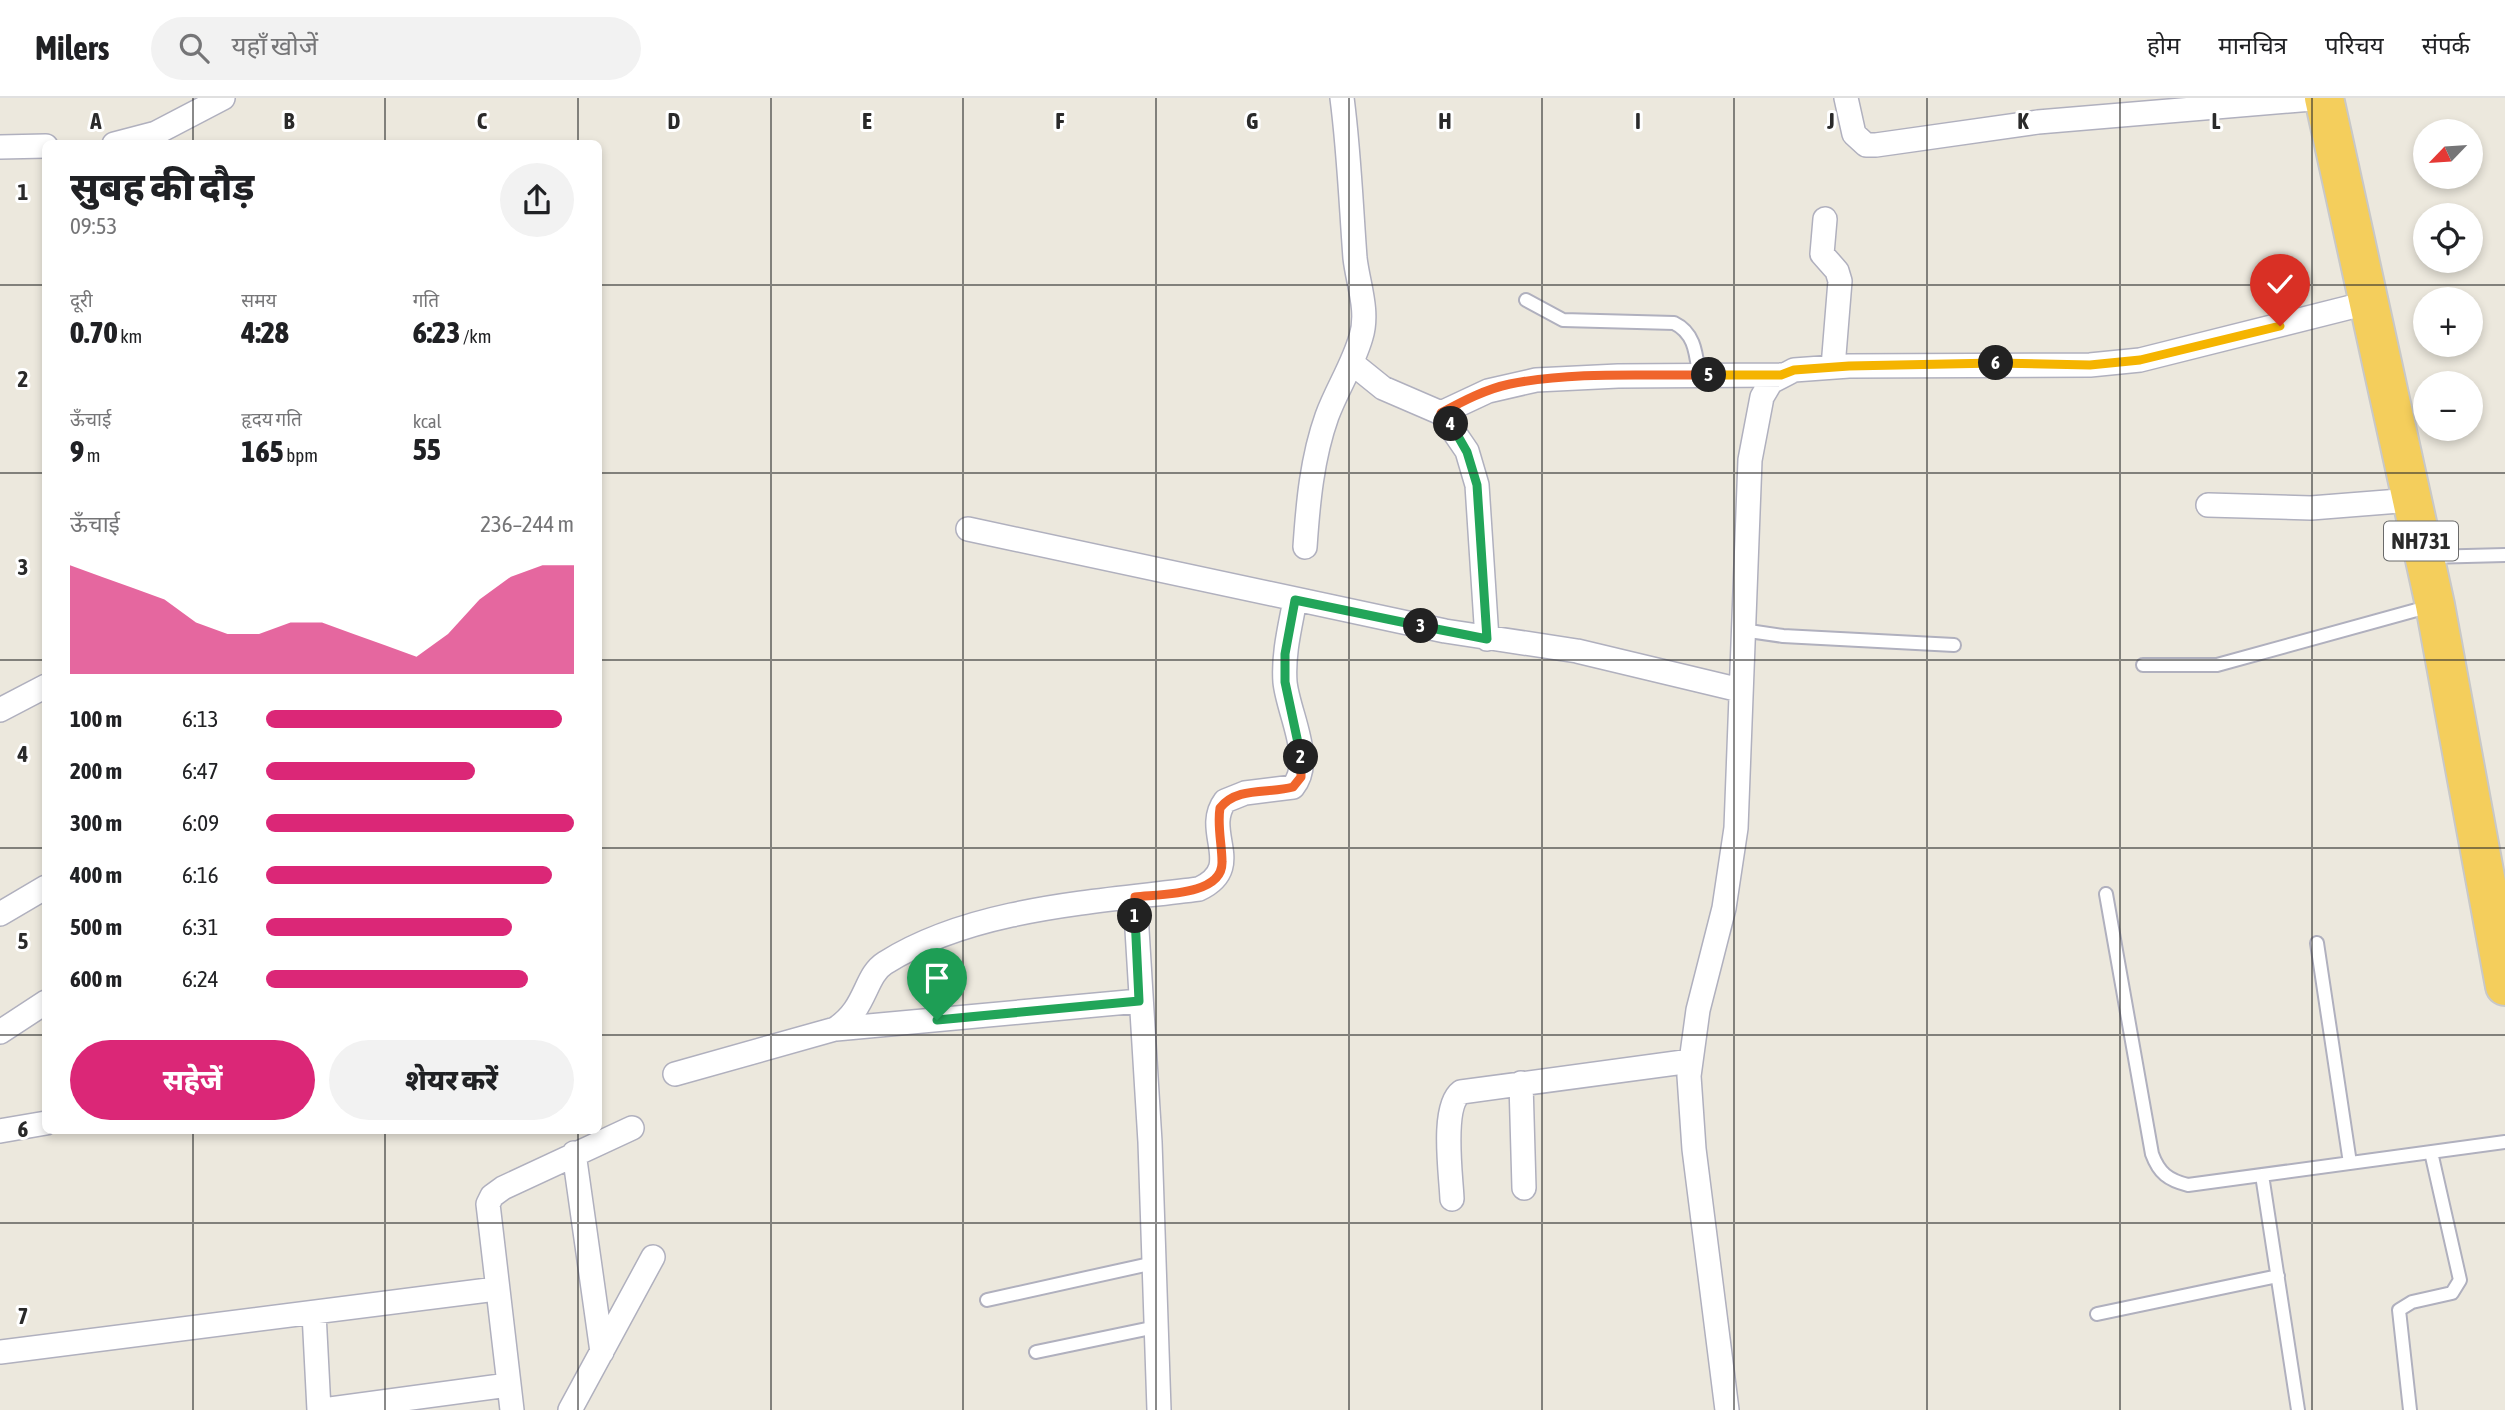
<!DOCTYPE html>
<html lang="hi">
<meta charset="utf-8">
<style>
body{margin:0;font-family:"Asap Condensed","Noto Sans Devanagari",sans-serif;background:#f2f2f2;color:#202124;height:100vh;display:flex;flex-direction:column;font-size:26px;white-space:nowrap}
*{box-sizing:border-box;margin:0}
p{font-size:23px;color:#757577}
.icon{flex:none;width:38px;height:38px;fill:none;stroke:currentColor;stroke-width:2;stroke-linecap:round;stroke-linejoin:round}
.map{position:relative;flex:1;overflow:hidden}
.drawer{position:absolute;left:42px;top:42px;width:560px;height:994px;display:flex;flex-direction:column;background:#fff;border-radius:10px;box-shadow:0 4px 10px #0003}
.drawer>*{flex:none}
.needle{width:46px;rotate:245deg}
.fabs{position:absolute;left:2413px;top:21px;display:grid;gap:14px}
.fabs a{display:grid;place-items:center;width:70px;height:70px;border-radius:50%;background:#fff;box-shadow:0 4px 10px #0003;font-size:35px}
.pin{position:absolute;display:grid;place-items:center;width:60px;height:60px;color:#fff;margin:-72px -30px;border-radius:50% 50% 50% 0;rotate:-45deg;box-shadow:0 0 7px #0007}
.pin .icon{rotate:45deg}
.km{position:absolute;width:35px;height:35px;margin:-18px;border-radius:50%;background:#222;color:#fff;font-size:19px;line-height:35px;text-align:center}
.round{display:grid;place-items:center;flex:none;width:74px;height:74px;border-radius:37px;background:#f2f2f2}
.head{display:flex;align-items:center;justify-content:space-between;height:119px;padding:0 28px}
h1{font-size:38px;font-weight:800;line-height:52px}
.metrics{display:grid;grid-template-columns:repeat(3,1fr);gap:10px;height:119px;padding:7px 28px}
.metrics div{display:grid;align-content:center}
.metrics b{font-size:30px;font-weight:800}
.metrics small{font-size:19px;font-weight:400}
.metrics p{font-size:19px}
.chart{height:196px;padding:14px 28px}
.chart p{display:flex;justify-content:space-between}
.chart svg{width:100%;height:126px;margin-top:7px;fill:#db2777;opacity:.7}
.button{display:flex;gap:14px;margin-top:auto;padding:14px 28px}
.button a{flex:1;height:80px;border-radius:42px;background:#db2777;color:#fff;font-size:28px;font-weight:800;line-height:80px;text-align:center}
.button a+a{background:#f2f2f2;color:#202124}
ul{padding:0 28px;list-style:none;font-size:23px}
li{display:grid;grid-template-columns:112px 84px 1fr;align-items:center;height:52px}
li i{height:18px;border-radius:9px;background:#db2777}
header{display:flex;align-items:center;gap:42px;box-sizing:border-box;height:98px;padding:0 35px;background:#fff;border-bottom:2px solid #e0e0e0}
header strong{font-size:33px}
nav{display:flex;gap:38px;margin-inline-start:auto;font-size:24px}
.search{width:490px;height:63px;background:#f2f2f2;display:flex;align-items:center;gap:18px;box-sizing:border-box;padding:0 24px;border-radius:38px;color:#757577;font-size:26px}
.map>svg:first-child{display:block}
.lines{fill:none;stroke-linecap:round;stroke-linejoin:round}
.service-casing{stroke:#b0b0be;stroke-width:16}
.minor-casing{stroke:#b0b0be;stroke-width:26}
.trunk-casing{stroke:#c8c8c8;stroke-width:42}
.service{stroke:#fff;stroke-width:12}
.minor{stroke:#fff;stroke-width:23}
.trunk{stroke:#f4ce5c;stroke-width:38}
.split-1-casing{stroke:#fff;stroke-width:14}
.split-2-casing{stroke:#fff;stroke-width:14}
.split-3-casing{stroke:#fff;stroke-width:14}
.split-4-casing{stroke:#fff;stroke-width:14}
.split-5-casing{stroke:#fff;stroke-width:14}
.split-6-casing{stroke:#fff;stroke-width:14}
.split-7-casing{stroke:#fff;stroke-width:14}
.split-1{stroke:#22a559;stroke-width:9}
.split-2{stroke:#f0652b;stroke-width:9}
.split-3{stroke:#22a559;stroke-width:9}
.split-4{stroke:#22a559;stroke-width:9}
.split-5{stroke:#f0652b;stroke-width:9}
.split-6{stroke:#f5b400;stroke-width:9}
.split-7{stroke:#f5b400;stroke-width:9}
.grid{fill:none;stroke:#2a2a2a;stroke-width:2;stroke-opacity:0.55}
.labels{text-anchor:middle;dominant-baseline:central;stroke-width:6;stroke-linejoin:round;paint-order:stroke}
.shield{fill:#fff;stroke:#6a6a6a;stroke-width:2}
.shield-label{font-size:23px;font-weight:bold;fill:#2a2a2a}
.grid-label{font-size:23px;text-anchor:middle;font-weight:bold;fill:#2a2a2a;stroke:#fff;stroke-width:6;stroke-linejoin:round;paint-order:stroke}
</style>
<header>
<strong>Milers</strong>
<div class="search"><svg class="icon" aria-label="search" viewBox="0 0 24 24"><circle cx="10" cy="10" r="6"/><path d="M15 15l6 6"/></svg>यहाँ खोजें</div>
<nav><a>होम</a><a>मानचित्र</a><a>परिचय</a><a>संपर्क</a></nav>
</header>
<div class="map">
<svg width="2505" height="1312" viewBox="0 0 2505 1312">
<rect width="100%" height="100%" fill="#ece8dd"/>
<g class="lines">
<defs>
<path id="service" d="M1526,202L1563,222L1674,225C1695,235 1696,256 1699,277
M2428,459L2505,457
M1742,532L1783,538L1954,547
M2143,567H2217L2431,508
M2106,796L2152,1056C2159,1075 2168,1082 2188,1087L2505,1044
M2317,845L2350,1065
M2262,1077L2298,1312
M987,1202L1154,1165
M2097,1216L2278,1178
M1036,1254L1156,1229
M2410,1312L2399,1212L2412,1204L2452,1195L2460,1182L2431,1054"/>
<path id="minor" d="M1846,0L1854,36L1866,47H1876L2038,24L2324,0
M114,46L156,35L223,0
M0,49L46,48
M1825,121L1822,156L1837,173L1840,183L1833,269
M1352,265L1383,290L1441,315L1467,353L1477,387L1487,541
M1441,315L1488,293L1536,282L1618,278L1781,277
M2208,407L2311,410L2412,402
M968,431L1445,533L1577,553L1740,592
M1305,449C1308,405 1312,360 1327,318C1337,291 1353,267 1361,239C1369,213 1358,186 1355,160C1351,106 1349,53 1342,0
M0,612L46,588
M1135,799L1150,1044L1159,1312
M0,816L46,789
M836,931L1139,903
M0,934L46,904
M675,976L835,931C867,911 864,878 885,865C974,809 1098,804 1199,791C1246,769 1202,734 1225,703L1245,695L1293,689C1315,662 1288,615 1285,584C1283,556 1290,529 1295,502
M1521,985L1524,1090
M0,1033L46,1025
M574,1055L602,1254
M1452,1101C1451,1076 1441,1009 1461,994L1691,963
M314,1215L319,1312
M0,1254L496,1191
M323,1312L508,1287
M512,1312L488,1106L492,1098L503,1090L632,1030
M570,1312L653,1159
M1727,1312L1694,1051L1689,978L1698,912L1724,810L1736,730L1750,362L1762,299L1771,284L1794,272L1849,268L2090,267L2140,262L2371,204"/>
<path id="trunk" d="M2324,0L2435,507L2505,888"/>
</defs>
<use href="#service" class="service-casing"/>
<use href="#minor" class="minor-casing"/>
<use href="#trunk" class="trunk-casing"/>
<use href="#service" class="service"/>
<use href="#minor" class="minor"/>
<use href="#trunk" class="trunk"/>
</g>
<g class="lines">
<defs>
<path id="split-1" d="M937,922L1139,903L1135,818"/>
<path id="split-2" d="M1135,818V799C1159,796 1223,798 1222,764C1222,746 1217,728 1220,710C1237,688 1269,696 1293,689L1301,679V659"/>
<path id="split-3" d="M1301,659L1285,584V556L1295,502L1421,528"/>
<path id="split-4" d="M1421,528L1487,541L1477,387L1467,354L1451,326"/>
<path id="split-5" d="M1451,326L1441,315C1463,303 1486,291 1510,286C1574,273 1644,278 1709,277"/>
<path id="split-6" d="M1709,277H1781L1794,272L1849,268L1996,265"/>
<path id="split-7" d="M1996,265L2090,267L2140,262L2280,228"/>
</defs>
<use href="#split-1" class="split-1-casing"/>
<use href="#split-2" class="split-2-casing"/>
<use href="#split-3" class="split-3-casing"/>
<use href="#split-4" class="split-4-casing"/>
<use href="#split-5" class="split-5-casing"/>
<use href="#split-6" class="split-6-casing"/>
<use href="#split-7" class="split-7-casing"/>
<use href="#split-1" class="split-1"/>
<use href="#split-2" class="split-2"/>
<use href="#split-3" class="split-3"/>
<use href="#split-4" class="split-4"/>
<use href="#split-5" class="split-5"/>
<use href="#split-6" class="split-6"/>
<use href="#split-7" class="split-7"/>
</g>
<path class="grid" d="M193,0V46M385,0V46M578,0V46M771,0V1312M963,0V1312M1156,0V1312M1349,0V1312M1542,0V1312M1734,0V1312M1927,0V1312M2120,0V1312M2312,0V1312M0,187H46M598,187H2505M0,375H46M598,375H2505M0,562H46M598,562H2505M0,750H46M598,750H2505M0,937H46M598,937H2505M193,1032V1312M385,1032V1312M578,1032V1312M0,1125H2505"/>
<g class="labels">
<rect class="shield" x="2384" y="423.5" width="74" height="39" rx="5"/>
<g class="shield-label">
<text x="2421" y="443">NH731</text>
</g>
</g>
<g class="grid-label">
<text x="96" y="31">A</text>
<text x="289" y="31">B</text>
<text x="482" y="31">C</text>
<text x="674" y="31">D</text>
<text x="867" y="31">E</text>
<text x="1060" y="31">F</text>
<text x="1252" y="31">G</text>
<text x="1445" y="31">H</text>
<text x="1638" y="31">I</text>
<text x="1831" y="31">J</text>
<text x="2023" y="31">K</text>
<text x="2216" y="31">L</text>
<text x="23" y="102">1</text>
<text x="23" y="289">2</text>
<text x="23" y="477">3</text>
<text x="23" y="664">4</text>
<text x="23" y="851">5</text>
<text x="23" y="1039">6</text>
<text x="23" y="1226">7</text>
</g>
</svg>
<div class="fabs">
<a><svg class="needle" viewBox="-14 -14 28 28"><path d="M0-13l5 13h-10z" fill="#e53935"/><path d="M0 13l5-13h-10z" fill="#757577"/></svg></a>
<a><svg class="icon" aria-label="locate" viewBox="0 0 24 24"><circle cx="12" cy="12" r="6"/><path d="M12 2v4M12 18v4M2 12h4M18 12h4"/></svg></a>
<a>+</a>
<a>−</a>
</div>
<div class="pin" style="left:937px;top:922px;background:#1e9e55"><svg class="icon" aria-label="arrive" viewBox="0 0 24 24"><path d="M6 21V4h12l-3 4 3 4H6"/></svg></div>
<div class="pin" style="left:2280px;top:228px;background:#d93025"><svg class="icon" aria-label="check" viewBox="0 0 24 24"><path d="M5 12l5 5 9-10"/></svg></div>
<b class="km" style="left:1135px;top:818px">1</b>
<b class="km" style="left:1301px;top:659px">2</b>
<b class="km" style="left:1421px;top:528px">3</b>
<b class="km" style="left:1451px;top:326px">4</b>
<b class="km" style="left:1709px;top:277px">5</b>
<b class="km" style="left:1996px;top:265px">6</b>
<section class="drawer">
<div class="head"><div><h1>सुबह की दौड़</h1><p>09:53</p></div><a class="round"><svg class="icon" aria-label="share" viewBox="0 0 24 24"><path d="M12 15V3M7 8l5-5 5 5M5 13v7h14v-7"/></svg></a></div>
<div class="metrics">
<div><p>दूरी</p><b>0.70<small> km</small></b></div>
<div><p>समय</p><b>4:28</b></div>
<div><p>गति</p><b>6:23<small> /km</small></b></div>
</div>
<div class="metrics">
<div><p>ऊँचाई</p><b>9<small> m</small></b></div>
<div><p>हृदय गति</p><b>165<small> bpm</small></b></div>
<div><p>kcal</p><b>55</b></div>
</div>
<div class="chart"><p><span>ऊँचाई</span>236–244 m</p>
<svg viewBox="0 0 160 44" preserveAspectRatio="none"><path d="M0 44V6L10 10L20 14L30 18L40 26L50 30L60 30L70 26L80 26L90 30L100 34L110 38L120 30L130 18L140 10L150 6L160 6V44z"/></svg>
</div>
<ul>
<li><b>100 m</b>6:13<i style="width:96%"></i></li>
<li><b>200 m</b>6:47<i style="width:68%"></i></li>
<li><b>300 m</b>6:09<i style="width:100%"></i></li>
<li><b>400 m</b>6:16<i style="width:93%"></i></li>
<li><b>500 m</b>6:31<i style="width:80%"></i></li>
<li><b>600 m</b>6:24<i style="width:85%"></i></li>
</ul>
<div class="button"><a>सहेजें</a><a>शेयर करें</a></div>
</section>
</div>
